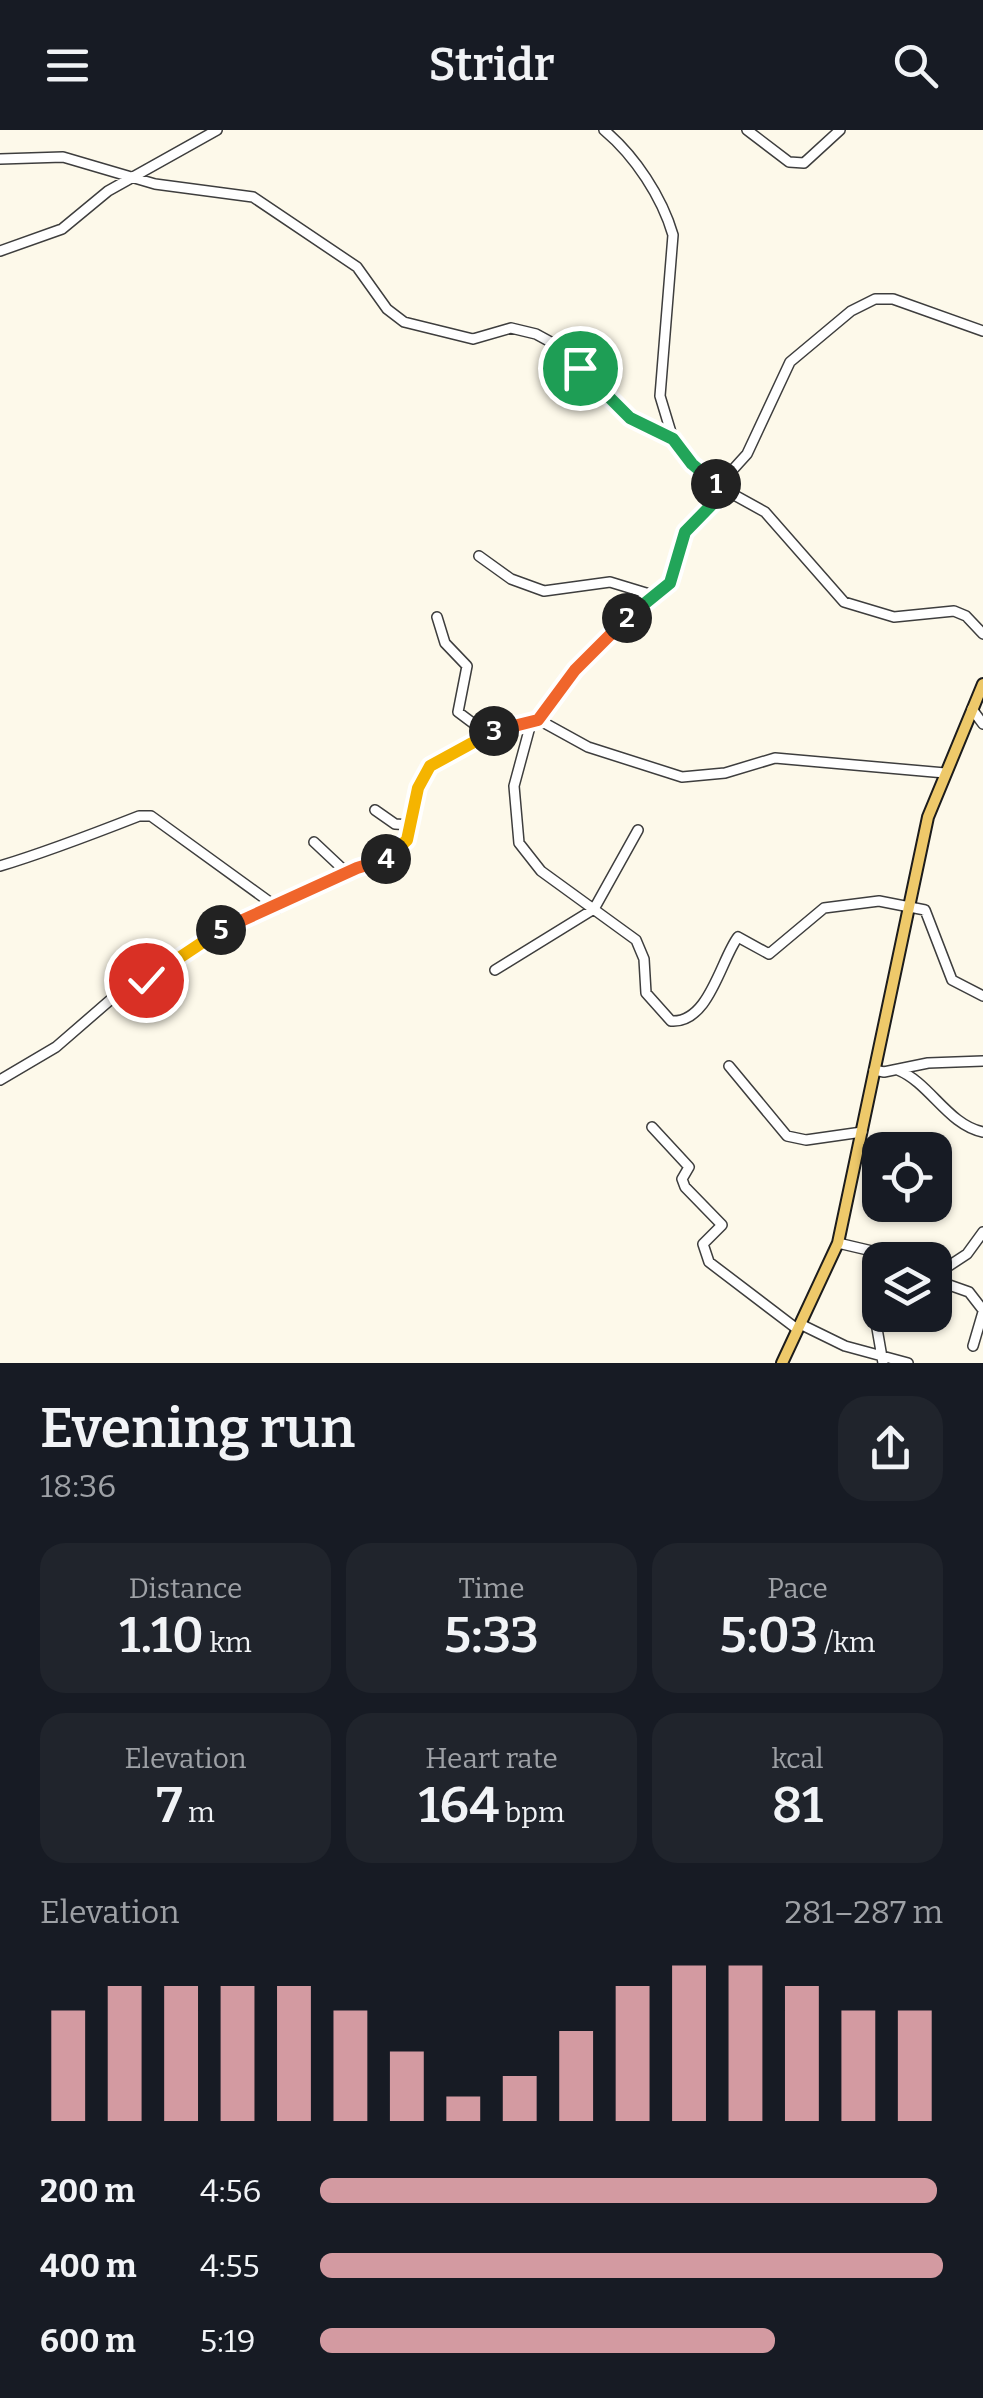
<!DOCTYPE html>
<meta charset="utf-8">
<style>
body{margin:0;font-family:Bitter,serif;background:#20242c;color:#f1f3f6;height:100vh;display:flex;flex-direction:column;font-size:38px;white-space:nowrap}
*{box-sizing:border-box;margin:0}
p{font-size:32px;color:#9ea1a6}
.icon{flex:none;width:55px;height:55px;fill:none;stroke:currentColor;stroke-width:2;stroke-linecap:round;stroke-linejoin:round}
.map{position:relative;height:1233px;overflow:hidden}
.panel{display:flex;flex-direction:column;background:#171b24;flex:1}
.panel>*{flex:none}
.tools{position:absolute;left:862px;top:1002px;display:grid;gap:20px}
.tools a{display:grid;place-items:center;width:90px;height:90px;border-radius:20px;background:#171b24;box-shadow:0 2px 8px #0004;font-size:50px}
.pin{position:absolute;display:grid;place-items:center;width:85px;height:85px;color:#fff;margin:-42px;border:5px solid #fff;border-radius:50%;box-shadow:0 2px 10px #0007}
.km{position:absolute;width:50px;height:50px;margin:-25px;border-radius:50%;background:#222;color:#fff;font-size:28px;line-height:50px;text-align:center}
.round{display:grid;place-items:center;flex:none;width:105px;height:105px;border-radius:30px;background:#20242c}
.summary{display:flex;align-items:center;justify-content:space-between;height:170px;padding:0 40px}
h1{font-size:55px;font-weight:600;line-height:75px}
.metrics{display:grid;grid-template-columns:repeat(3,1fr);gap:15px;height:170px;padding:10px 40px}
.metrics div{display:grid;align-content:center;border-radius:25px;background:#20242c;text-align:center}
.metrics b{font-size:50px;font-weight:600}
.metrics small{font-size:28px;font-weight:400}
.metrics p{font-size:28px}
.chart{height:280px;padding:20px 40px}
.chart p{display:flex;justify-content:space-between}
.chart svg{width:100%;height:180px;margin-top:10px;stroke:#d39aa1;stroke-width:6}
ul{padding:0 40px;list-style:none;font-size:32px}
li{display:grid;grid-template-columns:160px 120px 1fr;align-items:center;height:75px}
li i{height:25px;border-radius:12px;background:#d39aa1}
header{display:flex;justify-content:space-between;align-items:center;height:130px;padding:0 40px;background:#171b24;font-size:45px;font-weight:600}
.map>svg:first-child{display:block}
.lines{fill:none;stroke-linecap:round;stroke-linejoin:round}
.minor-casing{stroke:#3e3e3e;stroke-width:12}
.major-casing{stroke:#1c1c1c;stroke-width:14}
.minor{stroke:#fff;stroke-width:9}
.major{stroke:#eec96a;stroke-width:10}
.split-1-casing{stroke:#fff;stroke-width:20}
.split-2-casing{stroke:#fff;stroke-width:20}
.split-3-casing{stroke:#fff;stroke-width:20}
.split-4-casing{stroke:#fff;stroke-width:20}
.split-5-casing{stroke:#fff;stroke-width:20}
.split-6-casing{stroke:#fff;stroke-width:20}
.split-1{stroke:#22a559;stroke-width:12}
.split-2{stroke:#22a559;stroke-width:12}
.split-3{stroke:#f0652b;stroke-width:12}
.split-4{stroke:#f5b400;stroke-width:12}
.split-5{stroke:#f0652b;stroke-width:12}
.split-6{stroke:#f5b400;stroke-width:12}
</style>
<header><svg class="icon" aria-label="menu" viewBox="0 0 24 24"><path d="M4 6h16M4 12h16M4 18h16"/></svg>Stridr<svg class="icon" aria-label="search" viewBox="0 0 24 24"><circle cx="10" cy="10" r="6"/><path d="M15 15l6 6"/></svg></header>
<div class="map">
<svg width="983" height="1233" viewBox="0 0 983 1233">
<rect width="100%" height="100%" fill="#fdf9ea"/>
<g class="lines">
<defs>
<path id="minor" d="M604,0C635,26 662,67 673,105L660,266L673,309
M747,0L789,32L804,33L840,0
M0,29L63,27L155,54L253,67L357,137L387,179L404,192L473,209L511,198L536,204L558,216L630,288L673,309L692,333L718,356L765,382L844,472L894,487L954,481L966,486L983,504
M0,121L62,99L108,61L217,0
M718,356L747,324L790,232L851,181L875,169H893L983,201
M479,426L511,449L544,461L610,452L656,466
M437,487L445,513L467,536L458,582L486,603
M972,579L983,594
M539,590L588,617L682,647L725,643L775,628L945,643
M531,593L514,656L519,713L541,741L636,810L644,829L646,863L671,891C709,894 721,829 738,807L769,824L824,778L879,771L925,780L952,850L983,866
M375,680L395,694L411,695
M314,712L347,743
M0,736C47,722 93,704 139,686H151L278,778
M495,840L594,779L638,700
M729,936L787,1006L806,1010L862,1002
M874,940L884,942L928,933L983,931
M898,940C930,953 948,995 983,1002
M0,950L56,917L116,865L173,836L225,798L400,721L409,705L422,647L430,636L489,602L539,590L583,532L670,453L685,402L726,360
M652,997L689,1037L682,1049L685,1057L722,1095L703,1114L709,1132L797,1199
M838,1113L872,1121L880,1139
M880,1141L875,1187L883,1233
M935,1145L967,1124L983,1102
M935,1150L969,1162L983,1180
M800,1194L845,1216L908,1233
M973,1216L983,1182"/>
<path id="major" d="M782,1233L838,1113L928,687L983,554"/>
</defs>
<use href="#minor" class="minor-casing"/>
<use href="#major" class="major-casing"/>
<use href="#minor" class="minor"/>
<use href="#major" class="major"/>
</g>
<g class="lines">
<defs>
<path id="split-1" d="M580,238L630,288L673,309L692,334L716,354"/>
<path id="split-2" d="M627,488L670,453L685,402L726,360L716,354"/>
<path id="split-3" d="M494,601L538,590L575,540L627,488"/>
<path id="split-4" d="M386,729L407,710L418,658L430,636L494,601"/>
<path id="split-5" d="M221,800L357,738L386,729"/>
<path id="split-6" d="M146,850L221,800"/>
</defs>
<use href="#split-1" class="split-1-casing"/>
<use href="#split-2" class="split-2-casing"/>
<use href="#split-3" class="split-3-casing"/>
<use href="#split-4" class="split-4-casing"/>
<use href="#split-5" class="split-5-casing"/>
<use href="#split-6" class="split-6-casing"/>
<use href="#split-1" class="split-1"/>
<use href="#split-2" class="split-2"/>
<use href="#split-3" class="split-3"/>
<use href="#split-4" class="split-4"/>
<use href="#split-5" class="split-5"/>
<use href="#split-6" class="split-6"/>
</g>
</svg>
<div class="tools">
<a><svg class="icon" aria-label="locate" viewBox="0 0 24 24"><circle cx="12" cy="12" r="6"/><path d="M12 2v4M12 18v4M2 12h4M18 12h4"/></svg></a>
<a><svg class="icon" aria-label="layers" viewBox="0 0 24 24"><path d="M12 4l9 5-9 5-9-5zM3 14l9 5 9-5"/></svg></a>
</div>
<div class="pin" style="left:580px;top:238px;background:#1e9e55"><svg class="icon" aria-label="arrive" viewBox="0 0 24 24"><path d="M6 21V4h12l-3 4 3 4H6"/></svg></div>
<div class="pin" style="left:146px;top:850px;background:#d93025"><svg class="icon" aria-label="check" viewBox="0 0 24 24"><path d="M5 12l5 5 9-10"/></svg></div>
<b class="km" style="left:716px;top:354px">1</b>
<b class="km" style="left:627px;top:488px">2</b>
<b class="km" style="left:494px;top:601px">3</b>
<b class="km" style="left:386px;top:729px">4</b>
<b class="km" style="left:221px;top:800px">5</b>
</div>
<section class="panel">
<div class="summary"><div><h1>Evening run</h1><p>18:36</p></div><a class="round"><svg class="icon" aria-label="share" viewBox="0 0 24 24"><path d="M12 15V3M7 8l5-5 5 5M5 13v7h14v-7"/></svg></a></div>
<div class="metrics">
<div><p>Distance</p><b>1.10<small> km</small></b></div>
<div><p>Time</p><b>5:33</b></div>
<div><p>Pace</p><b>5:03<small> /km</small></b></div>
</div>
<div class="metrics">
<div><p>Elevation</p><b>7<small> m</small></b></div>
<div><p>Heart rate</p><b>164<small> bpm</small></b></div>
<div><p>kcal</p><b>81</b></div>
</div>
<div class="chart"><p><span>Elevation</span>281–287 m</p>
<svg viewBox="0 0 160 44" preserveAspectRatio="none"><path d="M5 44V17M15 44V11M25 44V11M35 44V11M45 44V11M55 44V17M65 44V27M75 44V38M85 44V33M95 44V22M105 44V11M115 44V6M125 44V6M135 44V11M145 44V17M155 44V17"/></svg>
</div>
<ul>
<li><b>200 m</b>4:56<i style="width:99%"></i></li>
<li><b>400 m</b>4:55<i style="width:100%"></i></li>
<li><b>600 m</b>5:19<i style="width:73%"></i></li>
</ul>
</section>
